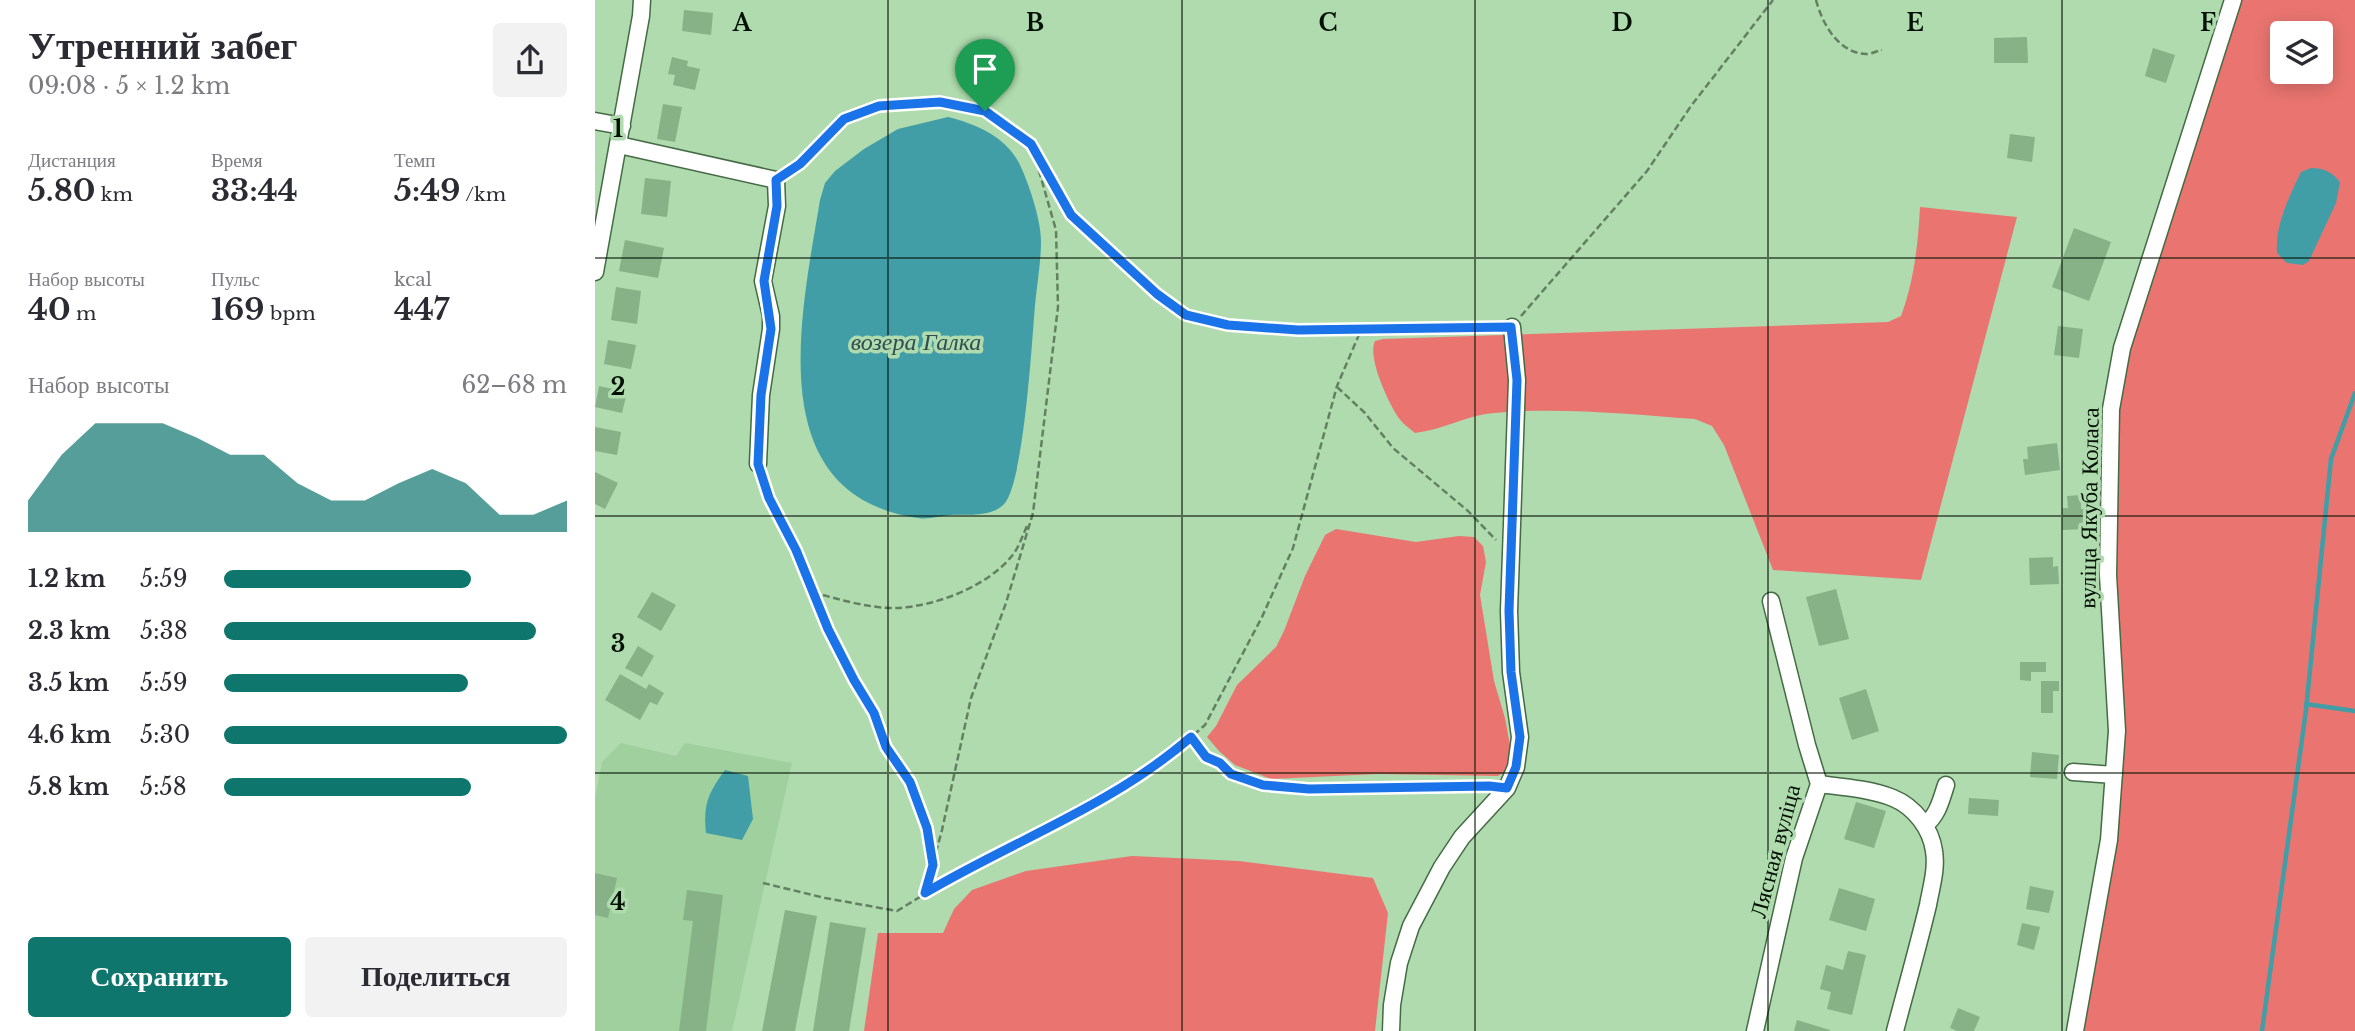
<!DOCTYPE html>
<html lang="ru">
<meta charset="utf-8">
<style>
body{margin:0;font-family:"Libre Baskerville",serif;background:#f2f2f3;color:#2b2b33;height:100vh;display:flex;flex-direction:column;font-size:26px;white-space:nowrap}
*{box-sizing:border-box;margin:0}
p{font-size:23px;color:#7c7c81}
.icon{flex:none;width:38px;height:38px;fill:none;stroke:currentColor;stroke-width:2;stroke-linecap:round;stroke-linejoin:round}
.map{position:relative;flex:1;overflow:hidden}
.side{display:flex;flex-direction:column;background:#fff;width:595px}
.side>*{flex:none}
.tools{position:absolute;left:1675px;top:21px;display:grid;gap:14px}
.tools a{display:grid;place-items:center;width:63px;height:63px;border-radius:7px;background:#fff;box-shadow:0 4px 18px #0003;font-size:35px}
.pin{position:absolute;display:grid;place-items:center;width:60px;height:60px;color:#fff;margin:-72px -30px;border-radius:50% 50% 50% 0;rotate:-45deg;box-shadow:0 0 7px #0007}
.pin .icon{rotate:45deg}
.round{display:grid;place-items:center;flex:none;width:74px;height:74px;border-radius:7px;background:#f2f2f3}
.head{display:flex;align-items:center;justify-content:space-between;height:119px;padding:0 28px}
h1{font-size:38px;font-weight:700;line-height:52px}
.metrics{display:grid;grid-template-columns:repeat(3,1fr);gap:10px;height:119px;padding:7px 28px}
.metrics div{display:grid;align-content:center}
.metrics b{font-size:30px;font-weight:700}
.metrics small{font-size:19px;font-weight:400}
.metrics p{font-size:19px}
.chart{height:196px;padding:14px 28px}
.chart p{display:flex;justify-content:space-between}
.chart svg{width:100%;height:126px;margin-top:7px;fill:#0f766e;opacity:.7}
.cta{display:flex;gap:14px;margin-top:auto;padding:14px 28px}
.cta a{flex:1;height:80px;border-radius:7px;background:#0f766e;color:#fff;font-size:28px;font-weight:700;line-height:80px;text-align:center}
.cta a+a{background:#f2f2f3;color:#2b2b33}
ul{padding:0 28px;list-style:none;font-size:23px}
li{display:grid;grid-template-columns:112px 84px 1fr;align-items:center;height:52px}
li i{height:18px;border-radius:9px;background:#0f766e}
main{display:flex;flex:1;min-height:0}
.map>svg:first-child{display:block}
.built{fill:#a0d09e}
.green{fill:#ea7570;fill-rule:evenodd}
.water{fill:#419ea7}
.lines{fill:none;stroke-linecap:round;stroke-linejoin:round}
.stream{stroke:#419ea7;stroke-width:4.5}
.building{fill:#87b186}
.minor-casing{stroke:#446b44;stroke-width:19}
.path{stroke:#638162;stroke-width:2.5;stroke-dasharray:7 3.5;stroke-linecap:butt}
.minor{stroke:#fff;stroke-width:16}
.route-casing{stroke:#fff;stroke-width:14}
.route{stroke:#1a73e8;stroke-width:9}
.grid{fill:none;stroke:#031003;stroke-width:2;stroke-opacity:0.55}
.labels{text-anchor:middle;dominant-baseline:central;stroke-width:7;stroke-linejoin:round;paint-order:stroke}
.street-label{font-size:23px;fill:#031003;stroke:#afdbae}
.water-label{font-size:24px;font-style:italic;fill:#304e50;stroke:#afdbae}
.grid-label{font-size:23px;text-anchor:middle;font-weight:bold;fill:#031003;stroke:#afdbae;stroke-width:7;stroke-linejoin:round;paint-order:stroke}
</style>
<main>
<section class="side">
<div class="head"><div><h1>Утренний забег</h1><p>09:08 · 5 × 1.2 km</p></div><a class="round"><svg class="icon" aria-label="share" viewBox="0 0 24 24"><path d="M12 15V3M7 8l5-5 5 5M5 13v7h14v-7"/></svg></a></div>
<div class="metrics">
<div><p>Дистанция</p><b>5.80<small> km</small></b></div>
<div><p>Время</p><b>33:44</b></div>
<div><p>Темп</p><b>5:49<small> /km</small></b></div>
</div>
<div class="metrics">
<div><p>Набор высоты</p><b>40<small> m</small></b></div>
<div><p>Пульс</p><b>169<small> bpm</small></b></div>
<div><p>kcal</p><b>447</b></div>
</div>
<div class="chart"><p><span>Набор высоты</span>62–68 m</p>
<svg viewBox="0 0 160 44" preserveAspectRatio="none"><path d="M0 44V33L10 17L20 6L30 6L40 6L50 11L60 17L70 17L80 27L90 33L100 33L110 27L120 22L130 27L140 38L150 38L160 33V44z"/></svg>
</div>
<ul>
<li><b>1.2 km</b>5:59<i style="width:72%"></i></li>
<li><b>2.3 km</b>5:38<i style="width:91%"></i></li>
<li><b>3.5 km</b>5:59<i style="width:71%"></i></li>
<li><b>4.6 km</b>5:30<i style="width:100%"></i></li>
<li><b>5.8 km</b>5:58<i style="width:72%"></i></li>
</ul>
<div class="cta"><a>Сохранить</a><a>Поделиться</a></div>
</section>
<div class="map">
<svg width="1760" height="1031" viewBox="0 0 1760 1031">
<rect width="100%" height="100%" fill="#afdbae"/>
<path class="built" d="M26,743L81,756L90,743L197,763L137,1031H0V799L7,762Z"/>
<path class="green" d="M1638,0H1760V1031H1480L1514,840L1516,409ZM1687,33H1726V72H1687Z
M1325,207L1422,217L1326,580L1178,570L1129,445L1117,426L1100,419C1033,414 965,407 899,413C872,415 847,430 820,433C814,428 807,423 803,417C793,402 772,357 780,341L788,339L1293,322L1306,316C1319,281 1323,245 1325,207Z
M741,529L821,542L864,536L879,537L888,546L891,562L885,595L899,681L910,718L916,751L911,771L903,776L783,774L676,779L640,765L624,751L612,737L621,726L642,685L681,647L689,631L710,576L730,535Z
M537,856L644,861L778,878L793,913L780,1031H269L283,933H348L359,909L377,890L431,871Z"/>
<path class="water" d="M353,117C381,124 412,137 425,165C434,184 446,220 446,241C446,262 442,284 440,305C437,342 429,479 410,503C397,518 372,514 355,515C344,516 334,520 323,518C163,495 207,311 225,200L230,183L240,171L269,149L303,129Z
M1716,168C1729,168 1737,172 1745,182L1741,203L1714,261L1708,265L1692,263L1682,253C1680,225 1694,197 1706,172Z
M130,770L153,776L158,819L147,840L111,833C108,805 113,793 130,770Z"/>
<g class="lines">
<path class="stream" d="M1711,704L1760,711
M1667,1031L1711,710L1736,459L1760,393"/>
</g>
<path class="building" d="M89,10L118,13L116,35L87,31Z
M1432,37L1433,63H1399V38Z
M1558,48L1580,55L1571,83L1550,76Z
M77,57L93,61L92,66L105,69L100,90L78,85L80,75L73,74Z
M68,104L87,107L80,142L62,139Z
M1415,134L1440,137L1437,162L1412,158Z
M50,178L76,181L72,217L46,214Z
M1479,228L1516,242L1494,301L1457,287Z
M30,240L69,248L63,278L24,271Z
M21,287L46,291L42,324L16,320Z
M1463,326L1488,329L1484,358L1459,355Z
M13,340L41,345L36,369L9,364Z
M4,386L32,392L27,413L0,407Z
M0,427L26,432L22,455L0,451Z
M1462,443L1465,470L1430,475L1428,459H1433L1432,447Z
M0,472L23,483L10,509L0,504Z
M1486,495V509H1494L1495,529L1467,530V508H1473L1472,496Z
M1458,557V567L1463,566L1464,584L1435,585L1434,558Z
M1241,589L1254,639L1224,646L1211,597Z
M57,592L81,605L66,631L42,617Z
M43,646L59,656L47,677L30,668Z
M1425,662H1451V672H1436V681L1425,680Z
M25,674L51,689L54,684L69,693L62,705L55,702L45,720L10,700Z
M1446,681H1464V691H1458V713H1446Z
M1271,689L1284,731L1257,740L1244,698Z
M1437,752L1464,755L1462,779L1435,777Z
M1374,798L1404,800L1403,816L1373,814Z
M1261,802L1291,811L1279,848L1249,839Z
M0,873L22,878L13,918L0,915Z
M1435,886L1459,891L1454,913L1431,909Z
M1244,888L1280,899L1271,931L1234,920Z
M92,890L128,895L111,1031H84L98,921L88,920Z
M190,910L222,916L200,1031H167Z
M235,922L271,928L254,1031H218Z
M1427,923L1445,927L1439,950L1422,945Z
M1253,951L1271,955L1257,1015L1232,1009L1236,992L1225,989L1231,965L1248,970Z
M1363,1008L1385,1017L1379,1031H1362L1355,1028Z
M1202,1020L1235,1030V1031H1199Z"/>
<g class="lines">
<defs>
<path id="minor" d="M0,121L27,126
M24,145L181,180L182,206L168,281L176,316V329L166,395L163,464
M0,272L46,16L47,0
M1478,772L1519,775
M1224,784C1248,787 1275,789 1298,798C1320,807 1336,829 1339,851C1342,869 1336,888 1333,905C1323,947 1311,989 1300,1031
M1330,825C1343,815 1346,800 1351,785
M796,1031L797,1005L804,963L816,926L847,867L867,837L912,788L921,767L925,737L916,672L914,611L922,380L917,327
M1160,1031L1199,858L1224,784L1212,745L1176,601
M1480,1031L1514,840L1522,731L1513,575L1516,409L1527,348L1638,0"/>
</defs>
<use href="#minor" class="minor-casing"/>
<path class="path" d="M1221,0C1227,23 1243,53 1271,54C1276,54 1282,51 1287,50
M193,172L205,165L249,119L284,106L345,102L390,111L436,144L476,214L562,294L591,315L633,325L703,330L903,327
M926,316L1052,171L1096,106L1178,0
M742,387L770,413L798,448L873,511L901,540
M168,477L174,498L201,550L233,629L259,680L279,713L291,747L315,781L332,828L338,862
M218,592C241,599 277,609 302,608C341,606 391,587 416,557C424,548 428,534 433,524
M595,737L611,757L625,763L636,774L668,785L714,789L893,786
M168,883L230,898L302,911L374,867L458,826L533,783L571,759L610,725L667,617L698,548L742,386L766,330
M330,893L347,830L376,698L411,603L438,513L463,307L461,230L438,150"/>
<use href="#minor" class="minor"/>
</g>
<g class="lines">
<defs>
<path id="route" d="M345,102L390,111L436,144L476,215L562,294L591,315L633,325L703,330L916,327L922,380L914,611L916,672L925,737L921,767L912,788L894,786L714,789L668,785L636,774L625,763L611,757L596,737C518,805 418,841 330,893L338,865L332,828L315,782L291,747L279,713L259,680L233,629L201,550L174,498L163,464L166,395L176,329L169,281L182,206L181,180L205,164L249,119L284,106Z"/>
</defs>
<use href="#route" class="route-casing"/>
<use href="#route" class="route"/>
</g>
<path class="grid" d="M293,0V1031M587,0V1031M880,0V1031M1173,0V1031M1467,0V1031M0,258H1760M0,516H1760M0,773H1760"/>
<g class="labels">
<g class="street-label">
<text transform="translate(1494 508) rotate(-89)">вуліца Якуба Коласа</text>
<text transform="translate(1180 851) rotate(-75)">Лясная вуліца</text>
</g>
<g class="water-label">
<text x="321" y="341">возера Галка</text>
</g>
</g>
<g class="grid-label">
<text x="147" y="31">A</text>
<text x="440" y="31">B</text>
<text x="733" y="31">C</text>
<text x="1027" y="31">D</text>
<text x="1320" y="31">E</text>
<text x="1613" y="31">F</text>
<text x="23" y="137">1</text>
<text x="23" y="395">2</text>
<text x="23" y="652">3</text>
<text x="23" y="910">4</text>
</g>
</svg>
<div class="tools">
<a><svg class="icon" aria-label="layers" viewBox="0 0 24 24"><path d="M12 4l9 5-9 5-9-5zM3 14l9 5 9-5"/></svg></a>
</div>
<div class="pin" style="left:390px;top:111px;background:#1e9e55"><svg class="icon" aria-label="arrive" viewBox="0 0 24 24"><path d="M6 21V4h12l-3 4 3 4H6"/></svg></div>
</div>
</main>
